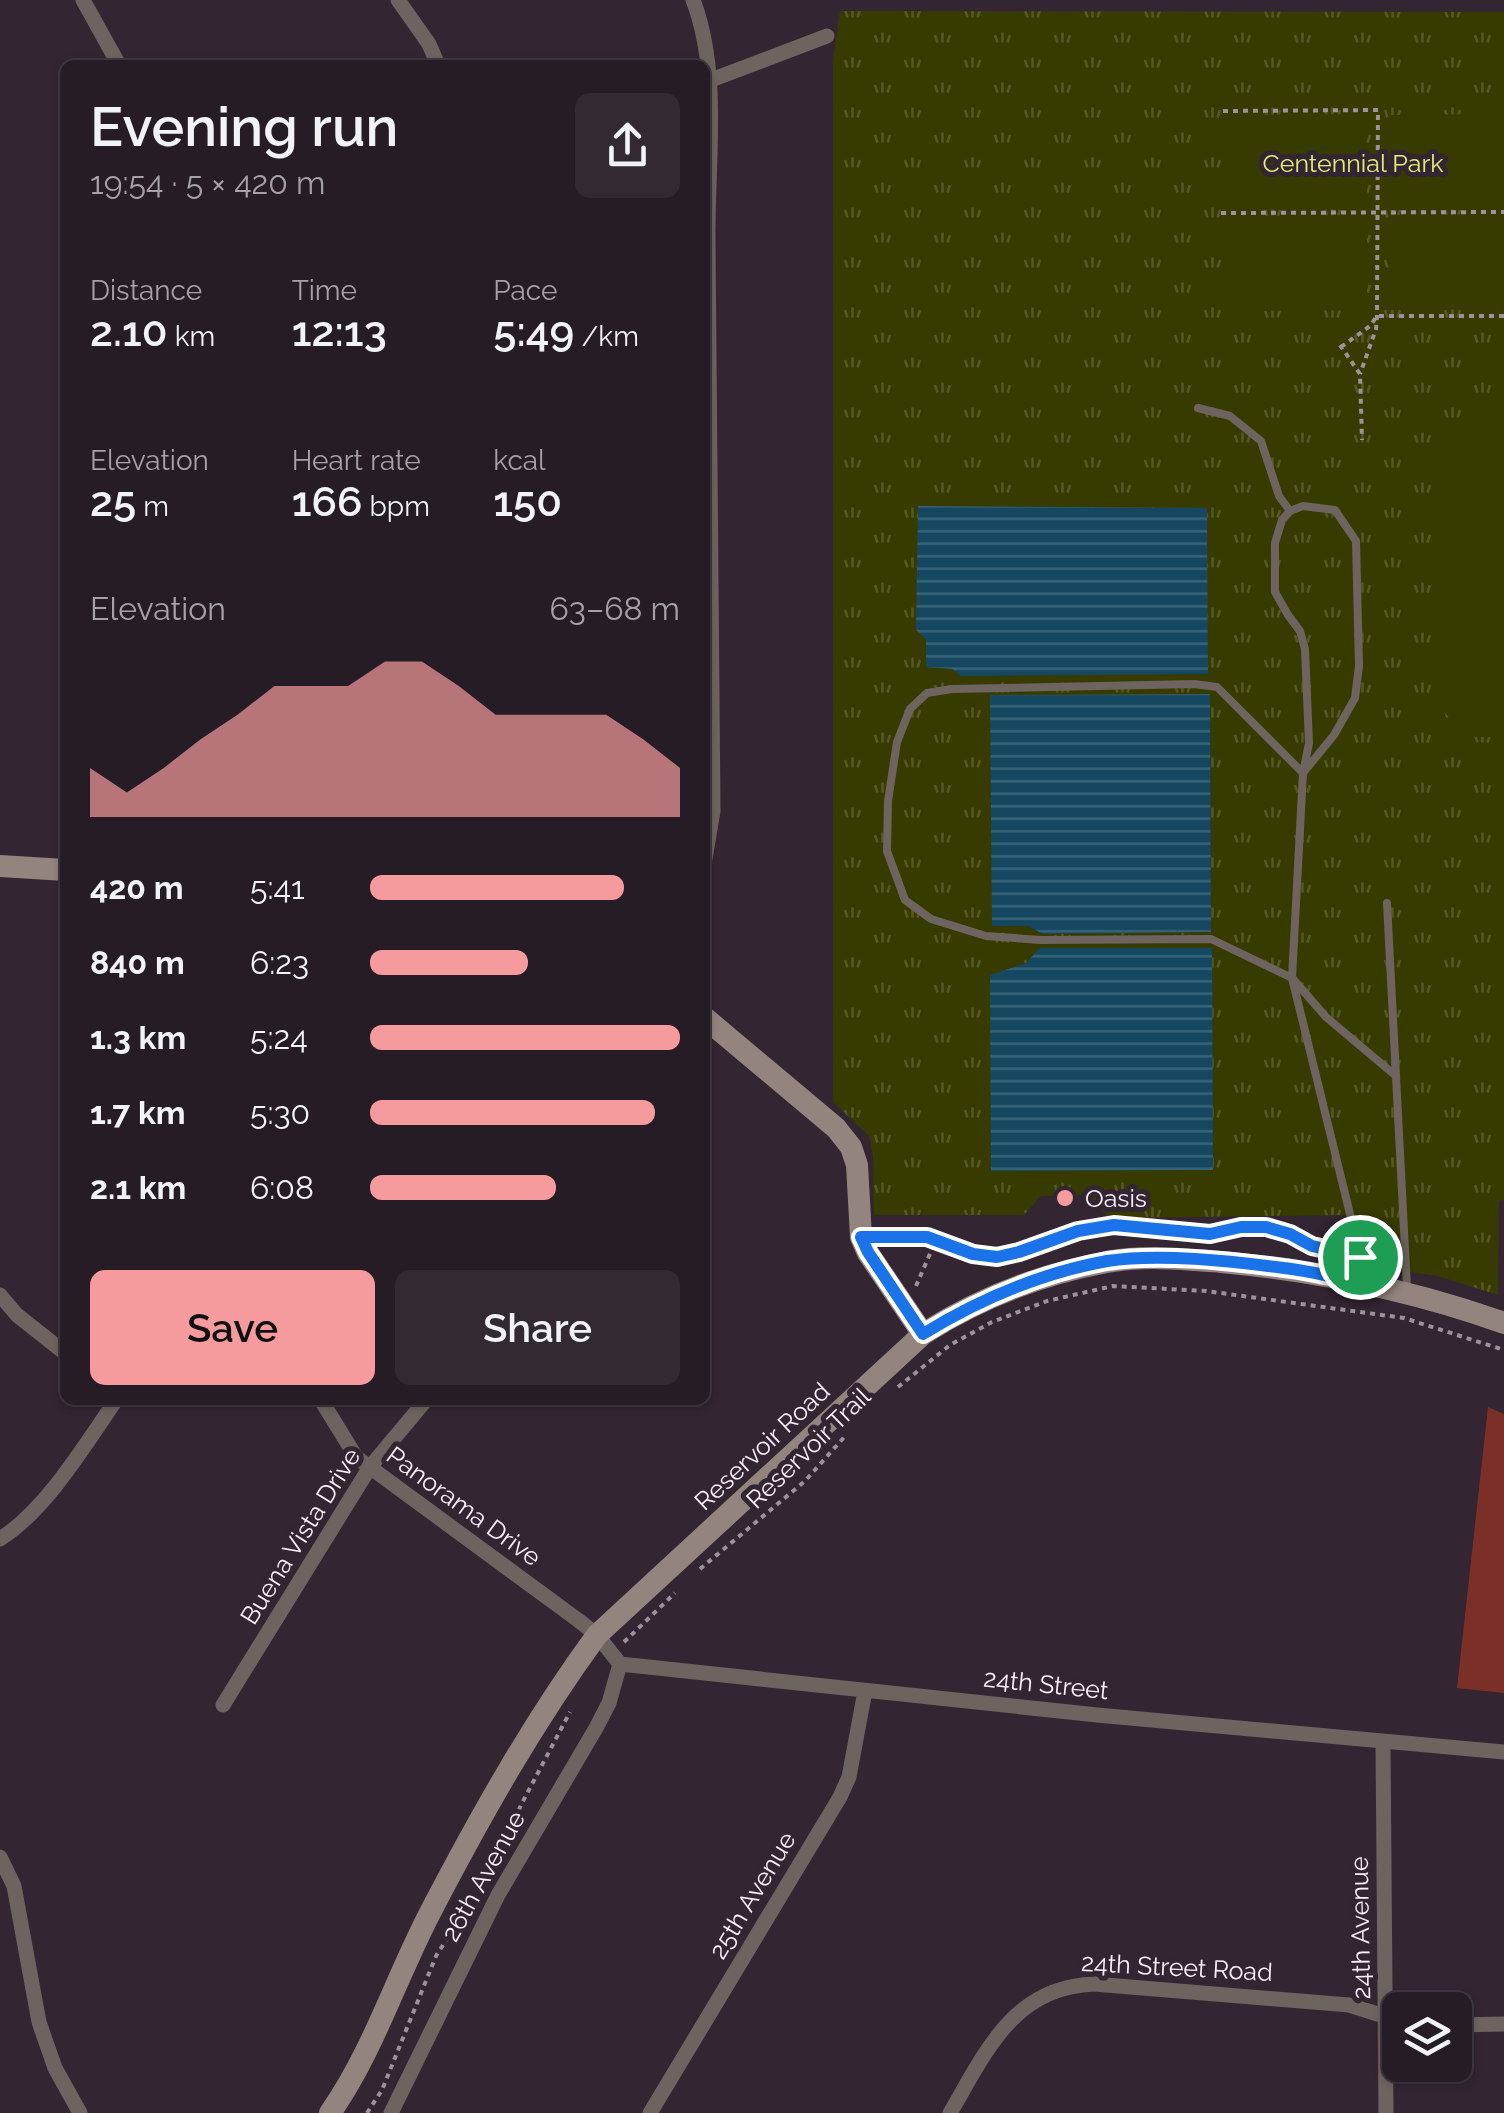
<!DOCTYPE html>
<meta charset="utf-8">
<style>
body{margin:0;font-family:Raleway,sans-serif;background:#322932;color:#f1f3f6;height:100vh;display:flex;flex-direction:column;font-size:38px;white-space:nowrap}
*{box-sizing:border-box;margin:0}
p{font-size:32px;color:#a4a1a7}
.icon{flex:none;width:55px;height:55px;fill:none;stroke:currentColor;stroke-width:2;stroke-linecap:round;stroke-linejoin:round}
.map{position:relative;flex:1;overflow:hidden}
.panel{position:absolute;left:60px;top:60px;width:650px;height:1345px;display:flex;flex-direction:column;background:#261c26;border-radius:15px;box-shadow:0 2px 8px #0004,0 0 0 2px #423a43}
.panel>*{flex:none}
.controls{position:absolute;left:1382px;top:1992px;display:grid;gap:20px}
.controls a{display:grid;place-items:center;width:90px;height:90px;border-radius:15px;background:#261c26;box-shadow:0 2px 8px #0004,0 0 0 2px #423a43;font-size:50px}
.pin{position:absolute;display:grid;place-items:center;width:85px;height:85px;color:#fff;margin:-42px;border:5px solid #fff;border-radius:50%;box-shadow:0 2px 10px #0007}
.round{display:grid;place-items:center;flex:none;width:105px;height:105px;border-radius:15px;background:#322932}
.headline{display:flex;align-items:center;justify-content:space-between;height:170px;padding:0 30px}
h1{font-size:55px;font-weight:600;line-height:75px}
.figures{display:grid;grid-template-columns:repeat(3,1fr);gap:15px;height:170px;padding:10px 30px}
.figures div{display:grid;align-content:center}
.figures b{font-size:42px;font-weight:600}
.figures small{font-size:28px;font-weight:400}
.figures p{font-size:28px}
.chart{height:280px;padding:20px 30px}
.chart p{display:flex;justify-content:space-between}
.chart svg{width:100%;height:180px;margin-top:10px;fill:#f59b9e;opacity:.7}
.cta{display:flex;gap:20px;margin-top:auto;padding:20px 30px}
.cta a{flex:1;height:115px;border-radius:15px;background:#f59b9e;color:#111;font-size:40px;font-weight:600;line-height:115px;text-align:center}
.cta a+a{background:#322932;color:#f1f3f6}
ul{padding:0 30px;list-style:none;font-size:32px}
li{display:grid;grid-template-columns:160px 120px 1fr;align-items:center;height:75px}
li i{height:25px;border-radius:12px;background:#f59b9e}
.map>svg:first-child{display:block}
.grass{fill:url(#grass-tufts);fill-rule:evenodd}
.pitch{fill:#373b00}
.water{fill:url(#water-rules)}
.building{fill:#7c2f26}
.lines{fill:none;stroke-linecap:round;stroke-linejoin:round}
.path{stroke:#9d919c;stroke-width:4;stroke-dasharray:5 5;stroke-linecap:butt}
.lane{stroke:#6d645f;stroke-width:8}
.street{stroke:#6d645f;stroke-width:15}
.secondary{stroke:#93847d;stroke-width:22}
.route-casing{stroke:#fff;stroke-width:20}
.route{stroke:#1a73e8;stroke-width:12}
.poi-dot{fill:#f59b9e;stroke:#332532;stroke-width:4}
.labels{text-anchor:middle;dominant-baseline:central;stroke-width:10;stroke-linejoin:round;paint-order:stroke}
.park-label{font-size:25px;fill:#e0ec79;stroke:#332532}
.poi-label{font-size:25px;fill:#faf0f9;stroke:#332532;text-anchor:start}
.street-label{font-size:25px;fill:#faf0f9;stroke:#332532}
</style>
<div class="map">
<svg width="1504" height="2113" viewBox="0 0 1504 2113">
<defs>
<pattern id="grass-tufts" width="24" height="20" patternUnits="userSpaceOnUse" patternTransform="scale(2.5)"><rect width="24" height="20" fill="#373b00"/><path d="M3 7l-1-3M5 7V3M7 7l1-3M15 17l-1-3M17 17v-4M19 17l1-3" fill="none" stroke="#555826"/></pattern>
<pattern id="water-rules" width="6" height="5" patternUnits="userSpaceOnUse" patternTransform="scale(2.5)"><rect width="6" height="5" fill="#154860"/><path d="M0 2.5h6" fill="none" stroke="#386378"/></pattern>
</defs>
<rect width="100%" height="100%" fill="#332532"/>
<path class="grass" d="M840,11L1504,12V1200L1499,1201L1498,1295L1438,1276L1391,1269L1390,1233L1357,1215L1110,1218L1086,1195L1041,1196L1024,1215H874L873,1156L869,1136L833,1102V60ZM1210,694L1211,931L1043,934L1028,926H993ZM1026,963L1213,1170L990,975Z"/>
<path class="pitch" d="M1366,114L1367,209L1221,210V115Z
M1504,114V209L1390,210V115Z
M1504,214V309L1390,310V215Z
M1367,215V310L1222,311L1221,216Z
M1504,421V737H1469L1440,708V422Z"/>
<path class="water" d="M918,506L1207,508L1208,674L961,676L952,669L926,667V639L916,630Z
M1210,694L1211,932L1043,934L1028,926H992L990,695Z
M1040,948H1212L1213,1170L991,1171L990,975L1026,963Z"/>
<path class="building" d="M1488,1407L1504,1414V1693L1457,1688Z"/>
<g class="lines">
<path class="path" d="M1223,111L1378,110L1377,316L1376,329L1360,374
M1221,213L1504,212
M1340,345L1360,374L1362,440
M1341,347L1370,326L1377,316H1504
M880,1235L927,1237L973,1254L997,1257L1019,1252L1077,1231L1114,1225L1210,1234L1241,1227H1266L1290,1234L1312,1246L1346,1255
M916,1286L936,1240
M898,1387L950,1345L992,1322L1047,1301L1113,1286L1206,1291L1404,1318L1504,1350
M700,1569L805,1481L847,1434
M624,1642L675,1593
M367,2113L382,2090L436,1956L498,1859L521,1805L570,1712"/>
<path class="lane" d="M1198,408L1230,416L1261,441L1279,496L1290,511
M1303,506L1335,510L1356,541L1359,666L1355,698L1334,735L1303,773L1309,743L1305,649L1300,631L1288,615L1275,592V543L1282,520L1290,511Z
M1387,903L1407,1288
M1366,1279L1292,978L1303,773L1217,687L1194,684L952,689L927,693L910,709L897,742L888,801L887,851L905,900L931,919L986,936L1041,940L1211,939L1292,978L1326,1017L1396,1076"/>
<path class="street" d="M83,0L119,65
M398,0L429,44L438,65
M693,0C721,72 707,164 708,241C711,431 713,621 713,811L705,859
M711,80L827,36
M0,1295L17,1315L65,1353
M321,1400L356,1457L578,1620L597,1635L620,1664L1097,1715L1504,1752
M0,1539C46,1510 85,1445 116,1400
M223,1705L370,1467L426,1400
M1383,1742L1386,2113
M0,1857L14,1886L39,2022L55,2068L80,2113
M1455,2025L1504,2024
M391,2113L498,1895L596,1728L609,1703L620,1664
M650,2113L840,1797L849,1777L865,1691
M950,2113C986,2052 1013,1987 1094,1984L1349,2005L1400,2021"/>
<path class="secondary" d="M0,866L65,870
M705,1018L836,1128L851,1147L857,1165L861,1237L868,1253L923,1334
M330,2113C374,2050 396,1977 432,1909C481,1815 534,1721 597,1635L923,1334C978,1299 1042,1274 1107,1262C1144,1255 1184,1259 1221,1262C1318,1271 1412,1290 1504,1323"/>
</g>
<g class="lines">
<defs>
<path id="route" d="M1114,1225L1210,1234L1241,1227H1266L1290,1234L1312,1246L1360,1257L1367,1283C1339,1279 1312,1271 1284,1268C1231,1261 1159,1253 1107,1261C1042,1273 978,1300 923,1334L868,1252L861,1237H927L973,1254L997,1257L1019,1252L1078,1231Z"/>
</defs>
<use href="#route" class="route-casing"/>
<use href="#route" class="route"/>
</g>
<circle class="poi-dot" cx="1065" cy="1198" r="10"/>
<g class="labels">
<g class="park-label">
<text x="1353" y="163">Centennial Park</text>
</g>
<g class="poi-label">
<text x="1085" y="1198">Oasis</text>
</g>
<g class="street-label">
<text transform="translate(762 1446) rotate(-43)">Reservoir Road</text>
<text transform="translate(808 1448) rotate(-44)">Reservoir Trail</text>
<text transform="translate(464 1506) rotate(36)">Panorama Drive</text>
<text transform="translate(300 1536) rotate(-58)">Buena Vista Drive</text>
<text transform="translate(1046 1684) rotate(6)">24th Street</text>
<text transform="translate(483 1876) rotate(-61)">26th Avenue</text>
<text transform="translate(752 1895) rotate(-59)">25th Avenue</text>
<text transform="translate(1360 1928) rotate(-91)">24th Avenue</text>
<text transform="translate(1177 1967) rotate(3)">24th Street Road</text>
</g>
</g>
</svg>
<div class="controls">
<a><svg class="icon" aria-label="layers" viewBox="0 0 24 24"><path d="M12 4l9 5-9 5-9-5zM3 14l9 5 9-5"/></svg></a>
</div>
<div class="pin" style="left:1360px;top:1257px;background:#1e9e55"><svg class="icon" aria-label="arrive" viewBox="0 0 24 24"><path d="M6 21V4h12l-3 4 3 4H6"/></svg></div>
<section class="panel">
<div class="headline"><div><h1>Evening run</h1><p>19:54 · 5 × 420 m</p></div><a class="round"><svg class="icon" aria-label="share" viewBox="0 0 24 24"><path d="M12 15V3M7 8l5-5 5 5M5 13v7h14v-7"/></svg></a></div>
<div class="figures">
<div><p>Distance</p><b>2.10<small> km</small></b></div>
<div><p>Time</p><b>12:13</b></div>
<div><p>Pace</p><b>5:49<small> /km</small></b></div>
</div>
<div class="figures">
<div><p>Elevation</p><b>25<small> m</small></b></div>
<div><p>Heart rate</p><b>166<small> bpm</small></b></div>
<div><p>kcal</p><b>150</b></div>
</div>
<div class="chart"><p><span>Elevation</span>63–68 m</p>
<svg viewBox="0 0 160 44" preserveAspectRatio="none"><path d="M0 44V32L10 38L20 32L30 25L40 19L50 12L60 12L70 12L80 6L90 6L100 12L110 19L120 19L130 19L140 19L150 25L160 32V44z"/></svg>
</div>
<ul>
<li><b>420 m</b>5:41<i style="width:82%"></i></li>
<li><b>840 m</b>6:23<i style="width:51%"></i></li>
<li><b>1.3 km</b>5:24<i style="width:100%"></i></li>
<li><b>1.7 km</b>5:30<i style="width:92%"></i></li>
<li><b>2.1 km</b>6:08<i style="width:60%"></i></li>
</ul>
<div class="cta"><a>Save</a><a>Share</a></div>
</section>
</div>
